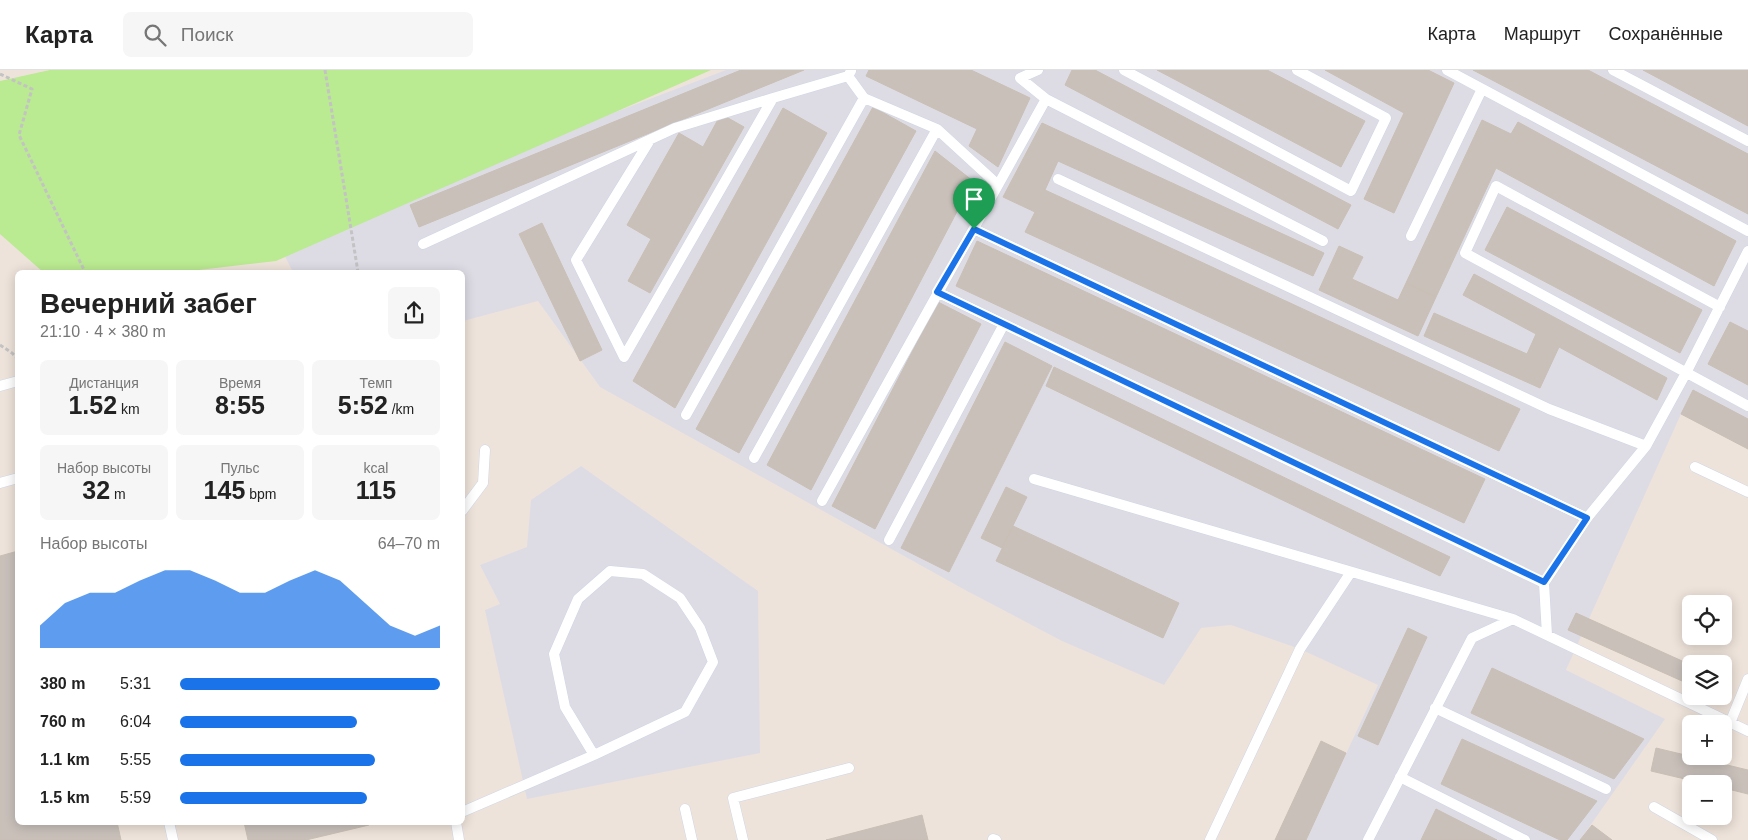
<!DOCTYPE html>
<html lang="ru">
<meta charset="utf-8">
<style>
body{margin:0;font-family:Arial,sans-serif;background:#f6f6f6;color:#222;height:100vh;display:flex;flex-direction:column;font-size:19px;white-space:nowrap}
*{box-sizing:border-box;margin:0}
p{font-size:16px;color:#767676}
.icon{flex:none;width:28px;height:28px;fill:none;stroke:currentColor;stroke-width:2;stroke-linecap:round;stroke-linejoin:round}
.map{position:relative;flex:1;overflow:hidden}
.side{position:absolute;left:15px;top:200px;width:450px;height:555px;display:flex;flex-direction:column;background:#fff;border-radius:8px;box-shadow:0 2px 12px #0003}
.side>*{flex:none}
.buttons{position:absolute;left:1682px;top:525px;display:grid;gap:10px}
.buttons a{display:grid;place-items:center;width:50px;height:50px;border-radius:8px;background:#fff;box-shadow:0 2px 12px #0003;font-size:25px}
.pin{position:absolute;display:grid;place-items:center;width:42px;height:42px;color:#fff;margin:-51px -21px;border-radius:50% 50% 50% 0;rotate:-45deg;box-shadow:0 0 5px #0007}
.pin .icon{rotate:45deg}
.round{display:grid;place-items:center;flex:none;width:52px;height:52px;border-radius:8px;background:#f6f6f6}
.head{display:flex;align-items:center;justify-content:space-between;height:85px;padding:0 25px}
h1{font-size:28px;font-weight:600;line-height:38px}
.figures{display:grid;grid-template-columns:repeat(3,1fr);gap:8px;height:85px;padding:5px 25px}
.figures div{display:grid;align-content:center;border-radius:8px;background:#f6f6f6;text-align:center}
.figures b{font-size:25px;font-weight:600}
.figures small{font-size:14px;font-weight:400}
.figures p{font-size:14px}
.chart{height:140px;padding:10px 25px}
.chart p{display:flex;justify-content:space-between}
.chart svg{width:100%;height:90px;margin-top:5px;fill:#1a73e8;opacity:.7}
ul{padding:0 25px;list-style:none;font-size:16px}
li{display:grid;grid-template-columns:80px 60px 1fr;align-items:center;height:38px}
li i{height:12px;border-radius:6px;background:#1a73e8}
header{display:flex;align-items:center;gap:30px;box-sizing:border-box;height:70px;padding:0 25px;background:#fff;border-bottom:1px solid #e0e0e0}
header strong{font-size:24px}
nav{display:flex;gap:28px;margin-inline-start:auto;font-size:18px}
.search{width:350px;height:45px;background:#f6f6f6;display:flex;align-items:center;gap:12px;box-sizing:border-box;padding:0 18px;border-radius:8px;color:#767676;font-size:19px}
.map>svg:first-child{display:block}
.industrial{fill:#dddce5}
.green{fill:#baea91}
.building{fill:#c9c0ba;stroke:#c9bfb4}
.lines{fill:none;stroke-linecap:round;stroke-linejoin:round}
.lane-casing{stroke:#cfd6e4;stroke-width:11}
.path{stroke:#c3c3c3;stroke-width:3;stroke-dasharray:4 2.5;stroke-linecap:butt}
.lane{stroke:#fff;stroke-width:10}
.route-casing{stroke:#fff;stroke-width:10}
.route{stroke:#1a73e8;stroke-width:6}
</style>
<header>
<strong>Карта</strong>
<div class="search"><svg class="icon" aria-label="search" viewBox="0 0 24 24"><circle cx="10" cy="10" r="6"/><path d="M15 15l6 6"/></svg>Поиск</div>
<nav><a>Карта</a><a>Маршрут</a><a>Сохранённые</a></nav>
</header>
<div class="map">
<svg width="1748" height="770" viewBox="0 0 1748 770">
<rect width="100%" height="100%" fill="#eee3da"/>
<path class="industrial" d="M726,0H1748V379L1681,344L1566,600L1665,649L1580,770H1306L1378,615L1300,579L1231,555L1201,558L1164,615L1062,571L967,521L600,317L538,231L463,251L462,202H293L277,171Z
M581,396L758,521L760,683L527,729L485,540L500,534L480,495L527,477L531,430Z"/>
<path class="green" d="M50,0H711L276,191L182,202H43L0,164V11Z"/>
<path class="building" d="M741,0H804L419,157L410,135Z
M869,0H971L1030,28L998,97L969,76L977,59L866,6Z
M1072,0H1095L1351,135L1338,159L1065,15Z
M1157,0H1267L1365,51L1341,97Z
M1325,0H1428L1454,13L1394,143L1364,129L1404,43Z
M1473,0H1588L1748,84V144Z
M1643,0H1748V56Z
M873,37L916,61L739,383L696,359Z
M783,38L827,63L675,338L633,311Z
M721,44L744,57L650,223L628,211L651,169L627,155L679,63L703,77Z
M1482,50L1511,64L1518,52L1736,171L1714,216L1496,98L1436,227L1406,213Z
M1042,53L1324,183L1313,206L1058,91L1045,120L1520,339L1499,381L1025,162L1035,142L1003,127Z
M935,81L973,111L811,420L767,395Z
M1507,137L1702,240L1680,283L1485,180Z
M542,153L602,280L580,291L519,164Z
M977,171L1485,409L1464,453L956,216Z
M1339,176L1363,187L1352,209L1398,230L1406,213L1436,227L1418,266L1319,220Z
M1474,204L1667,308L1657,330L1559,277L1540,318L1424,266L1434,243L1527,284L1536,264L1463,225Z
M938,232L981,254L875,459L832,436Z
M1730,252L1748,261V315L1708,294Z
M1005,272L1052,296L949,502L901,478Z
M1054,297L1450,487L1440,506L1046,316Z
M1693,320L1748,349V379L1681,344Z
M1006,417L1027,427L1002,478L981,468Z
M1013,456L1179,533L1163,568L996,491Z
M18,481V752H117L121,770H0V486Z
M1576,543L1691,595V615L1568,560Z
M1408,558L1427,567L1378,675L1358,666Z
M1492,598L1644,669L1614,709L1471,643Z
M1462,669L1597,731L1567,770H1560L1441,714Z
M1321,671L1346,683L1306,770H1275Z
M1656,678L1748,700V724L1724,718V714H1706L1651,701Z
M1436,739L1497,770H1421Z
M922,745L928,770H826Z
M244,752H369V755L306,770H248Z
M1592,755L1612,770H1580Z"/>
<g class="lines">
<defs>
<path id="lane" d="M1038,0L1020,8L1046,29L1323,171
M1124,0L1351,121L1386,48L1297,0
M1447,0L1748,161
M1613,0L1748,71
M851,1L848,6L864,28L937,59L998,115
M1058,109L1549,339L1646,376
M974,159L1587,448
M1411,166L1482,19
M423,174L675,58L773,28
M937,222L1544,513
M1720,237L1496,116L1465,183L1748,336
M624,287L773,28L848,6
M624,287L576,190L650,70
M0,316L18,311
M686,345L864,28
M754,388L937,59
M1695,397L1748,422
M1034,409L1513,549
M0,413L18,408
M822,431L1046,29
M462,441L483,413L485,380
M889,470L1004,254
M1547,565L1544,513L1587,448L1646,376L1686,303L1748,181
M1435,638L1606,719
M1730,653L1748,609
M1400,707L1525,770
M1654,737L1712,770
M685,739L692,770
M462,742L594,685L685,642L713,592L700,558L680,528L643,504L610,501L578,529L554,584L565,637L594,685
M169,752L173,770
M456,752L459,770
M993,769L996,770
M743,770L733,728L849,698
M1210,770L1300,579L1351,502
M1368,770L1472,568L1513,549L1748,661"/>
</defs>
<use href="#lane" class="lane-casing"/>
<path class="path" d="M325,0L358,202
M0,4L32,19L19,65L85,202
M0,275L12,283L18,289"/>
<use href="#lane" class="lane"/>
</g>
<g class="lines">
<defs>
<path id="route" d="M974,159L1587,448L1544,512L937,222Z"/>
</defs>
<use href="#route" class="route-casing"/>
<use href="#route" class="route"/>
</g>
</svg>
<div class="buttons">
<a><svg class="icon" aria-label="locate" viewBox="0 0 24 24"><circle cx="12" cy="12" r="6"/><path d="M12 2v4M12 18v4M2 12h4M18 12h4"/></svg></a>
<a><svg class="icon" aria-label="layers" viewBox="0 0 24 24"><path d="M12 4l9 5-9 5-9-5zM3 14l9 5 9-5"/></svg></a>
<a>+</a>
<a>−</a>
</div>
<div class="pin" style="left:974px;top:159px;background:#1e9e55"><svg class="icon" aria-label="arrive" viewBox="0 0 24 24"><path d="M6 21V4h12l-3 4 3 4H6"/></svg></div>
<section class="side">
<div class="head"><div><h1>Вечерний забег</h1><p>21:10 · 4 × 380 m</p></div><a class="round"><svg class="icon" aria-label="share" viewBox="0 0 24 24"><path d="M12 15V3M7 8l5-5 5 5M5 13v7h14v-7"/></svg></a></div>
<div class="figures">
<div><p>Дистанция</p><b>1.52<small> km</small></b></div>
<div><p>Время</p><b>8:55</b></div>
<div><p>Темп</p><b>5:52<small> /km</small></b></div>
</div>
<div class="figures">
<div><p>Набор высоты</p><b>32<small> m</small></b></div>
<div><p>Пульс</p><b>145<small> bpm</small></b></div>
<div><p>kcal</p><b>115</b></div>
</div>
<div class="chart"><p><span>Набор высоты</span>64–70 m</p>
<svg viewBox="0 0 160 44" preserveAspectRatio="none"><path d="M0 44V33L10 22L20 17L30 17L40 11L50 6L60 6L70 11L80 17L90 17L100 11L110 6L120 11L130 22L140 33L150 38L160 33V44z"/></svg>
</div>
<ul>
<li><b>380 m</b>5:31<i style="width:100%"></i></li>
<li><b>760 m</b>6:04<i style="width:68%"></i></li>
<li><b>1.1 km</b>5:55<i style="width:75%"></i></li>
<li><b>1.5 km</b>5:59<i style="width:72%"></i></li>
</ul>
</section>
</div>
